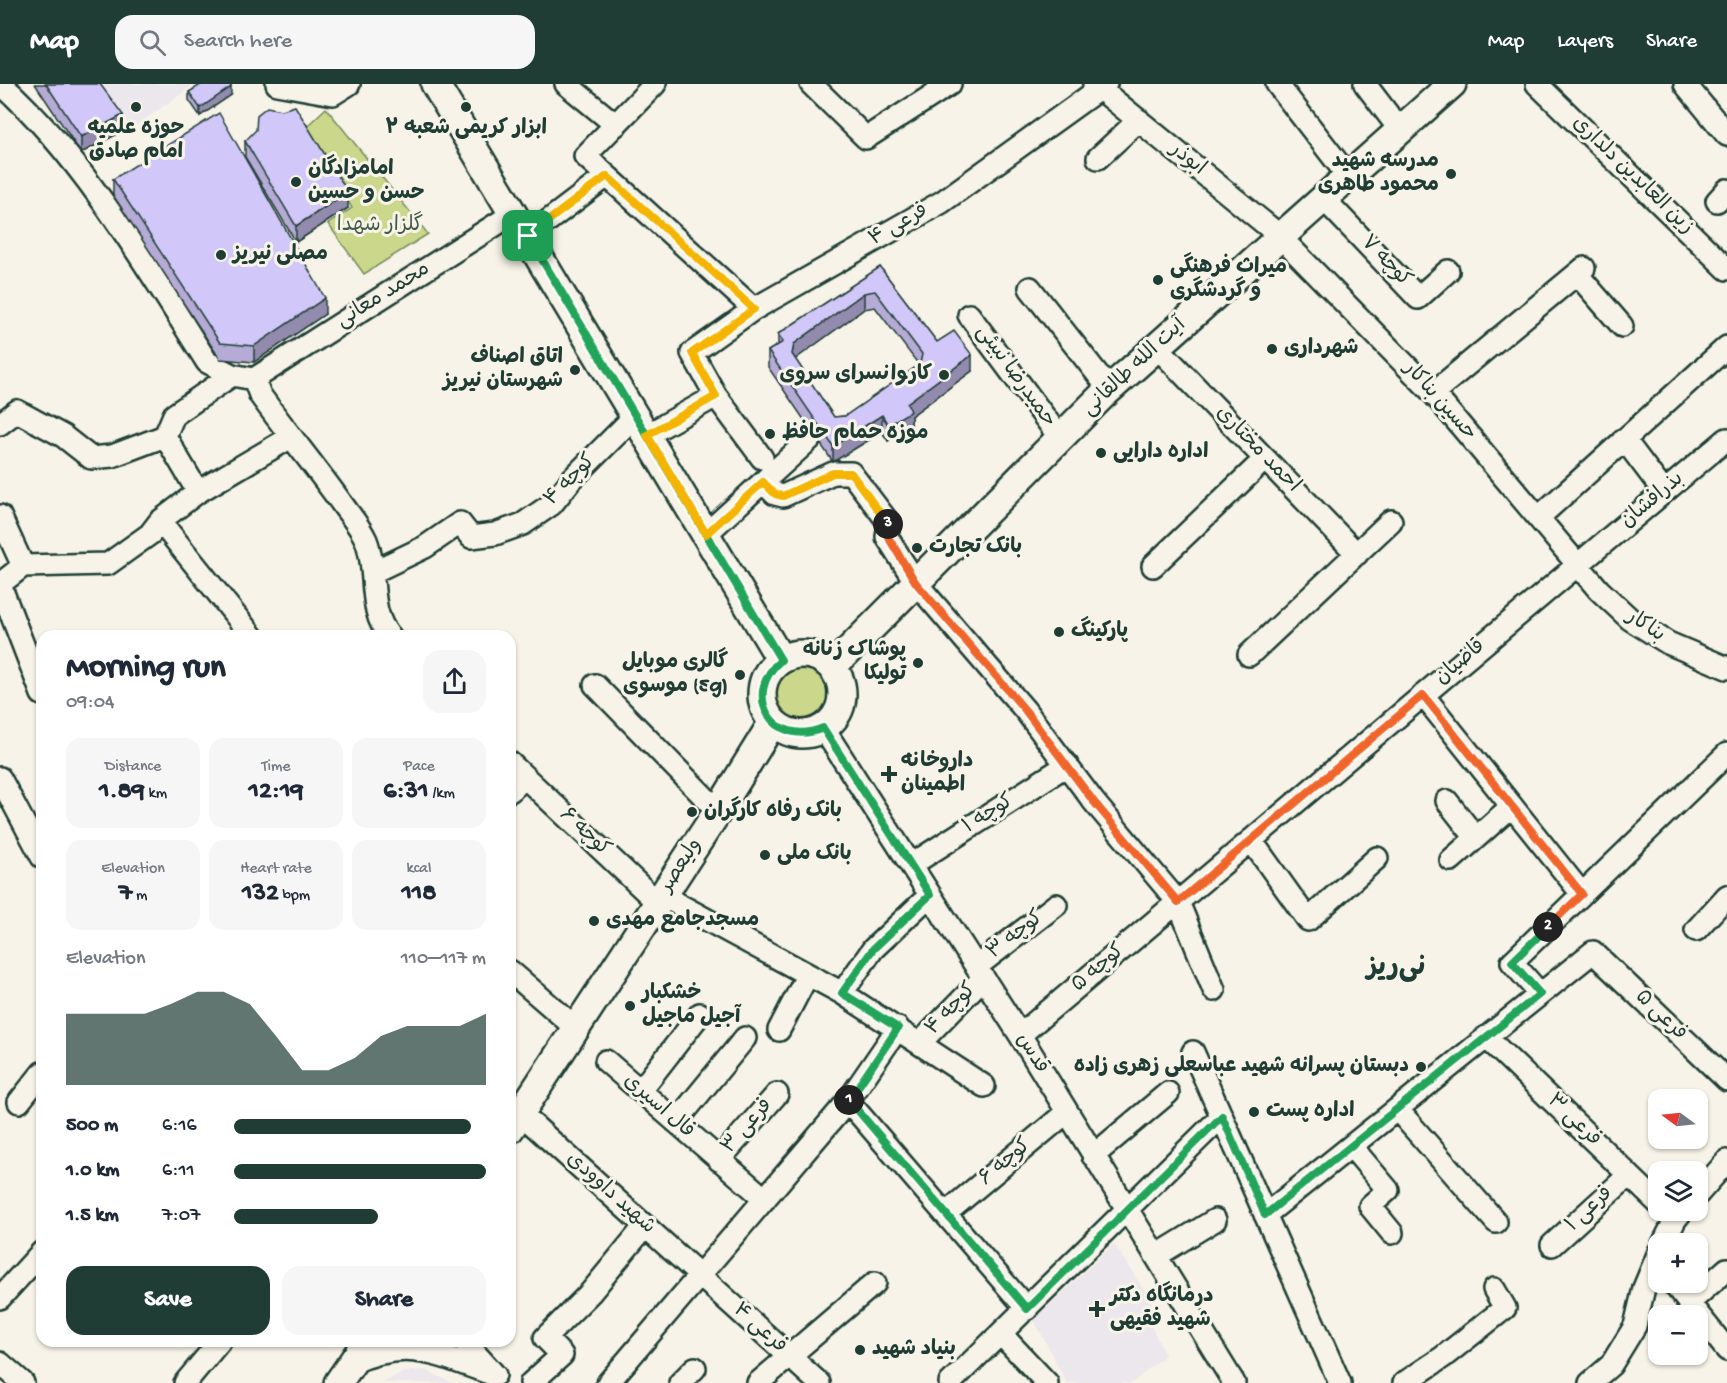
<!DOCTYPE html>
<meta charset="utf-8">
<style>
body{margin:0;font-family:"Gochi Hand","Playpen Sans Arabic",sans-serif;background:#f6f6f7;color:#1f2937;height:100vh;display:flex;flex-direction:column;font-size:22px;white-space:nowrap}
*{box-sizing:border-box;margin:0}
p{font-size:20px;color:#747a83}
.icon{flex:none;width:33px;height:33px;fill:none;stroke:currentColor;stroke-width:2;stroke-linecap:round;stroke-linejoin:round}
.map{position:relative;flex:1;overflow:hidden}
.sheet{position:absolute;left:36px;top:546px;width:480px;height:717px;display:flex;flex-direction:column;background:#fff;border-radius:18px;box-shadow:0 2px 4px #0004}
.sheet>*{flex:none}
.needle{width:39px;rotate:285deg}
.buttons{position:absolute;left:1648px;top:1005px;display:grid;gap:12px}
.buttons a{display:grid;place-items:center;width:60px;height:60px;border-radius:12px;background:#fff;box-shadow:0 2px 4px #0004;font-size:30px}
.pin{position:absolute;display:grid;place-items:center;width:51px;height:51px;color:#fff;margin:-26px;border-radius:12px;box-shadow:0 3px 9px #0006}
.km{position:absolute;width:30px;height:30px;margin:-15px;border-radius:50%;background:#222;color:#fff;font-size:16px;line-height:30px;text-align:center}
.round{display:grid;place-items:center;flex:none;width:63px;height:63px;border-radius:18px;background:#f6f6f7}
.overview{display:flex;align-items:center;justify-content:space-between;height:102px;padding:0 30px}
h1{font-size:33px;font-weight:700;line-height:45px}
.figures{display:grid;grid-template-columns:repeat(3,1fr);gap:9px;height:102px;padding:6px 30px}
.figures div{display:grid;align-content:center;border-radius:15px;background:#f6f6f7;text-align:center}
.figures b{font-size:26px;font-weight:700}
.figures small{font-size:16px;font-weight:400}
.figures p{font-size:16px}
.chart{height:168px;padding:12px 30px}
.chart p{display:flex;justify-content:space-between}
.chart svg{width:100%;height:108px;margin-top:6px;fill:#1f3d34;opacity:.7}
.primary-button{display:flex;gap:12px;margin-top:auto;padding:12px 30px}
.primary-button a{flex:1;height:69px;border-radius:18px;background:#1f3d34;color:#fff;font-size:24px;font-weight:700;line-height:69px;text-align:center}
.primary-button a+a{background:#f6f6f7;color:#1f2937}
ul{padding:0 30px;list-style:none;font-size:20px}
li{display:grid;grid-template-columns:96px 72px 1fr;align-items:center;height:45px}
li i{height:15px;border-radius:8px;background:#1f3d34}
header{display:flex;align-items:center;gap:36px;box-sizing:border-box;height:84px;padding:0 30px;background:#1f3d34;color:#fff}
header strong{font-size:28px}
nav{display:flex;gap:33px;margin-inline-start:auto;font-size:21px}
.search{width:420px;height:54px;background:#f6f6f7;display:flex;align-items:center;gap:15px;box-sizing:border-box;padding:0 21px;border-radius:18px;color:#747a83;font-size:22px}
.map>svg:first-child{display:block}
.built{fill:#ece6ed}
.green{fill:#cbd88c;stroke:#758a60;stroke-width:1.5}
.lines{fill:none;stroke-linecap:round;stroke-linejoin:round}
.minor-casing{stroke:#1f3d34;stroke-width:26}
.major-casing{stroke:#1f3d34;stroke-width:32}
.minor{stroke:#f7f3e8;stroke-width:21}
.major{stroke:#f7f3e8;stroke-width:27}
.wall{fill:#b5abd6;stroke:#1f3d34;stroke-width:1.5;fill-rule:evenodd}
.shaded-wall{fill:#938bae;stroke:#1f3d34;stroke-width:1.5}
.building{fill:#d2c7f9;stroke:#1f3d34;stroke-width:1.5;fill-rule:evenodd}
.split-1-casing{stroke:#fff;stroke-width:12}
.split-2-casing{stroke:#fff;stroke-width:12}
.split-3-casing{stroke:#fff;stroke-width:12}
.split-4-casing{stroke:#fff;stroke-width:12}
.split-1{stroke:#22a559;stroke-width:8}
.split-2{stroke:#22a559;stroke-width:8}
.split-3{stroke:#f0652b;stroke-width:8}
.split-4{stroke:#f5b400;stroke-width:8}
.poi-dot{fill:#1f3d34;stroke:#f7f3e8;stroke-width:2}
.labels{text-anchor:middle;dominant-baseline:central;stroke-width:6;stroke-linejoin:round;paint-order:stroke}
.poi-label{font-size:21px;font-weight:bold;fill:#1f3d34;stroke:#f7f3e8;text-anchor:start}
.street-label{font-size:21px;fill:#1f3d34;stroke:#f7f3e8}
.park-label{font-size:21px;fill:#415c46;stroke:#f7f3e8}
.district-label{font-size:27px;font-weight:bold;fill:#1f3d34;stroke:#f7f3e8}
</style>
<header>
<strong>Map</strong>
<div class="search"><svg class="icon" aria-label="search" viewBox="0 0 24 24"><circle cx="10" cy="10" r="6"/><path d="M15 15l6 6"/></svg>Search here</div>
<nav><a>Map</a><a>Layers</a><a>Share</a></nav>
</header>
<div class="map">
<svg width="1727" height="1299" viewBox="0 0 1727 1299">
<rect width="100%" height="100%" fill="#f7f3e8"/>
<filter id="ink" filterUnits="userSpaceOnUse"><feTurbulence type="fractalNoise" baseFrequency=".0167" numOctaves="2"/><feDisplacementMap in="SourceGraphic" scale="12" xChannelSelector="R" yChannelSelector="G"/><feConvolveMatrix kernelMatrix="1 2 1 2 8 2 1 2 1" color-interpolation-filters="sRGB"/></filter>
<g filter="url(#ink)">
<path class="built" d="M94,0H195L128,47Z
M1114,1160L1153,1220L1146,1231L1165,1271L1132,1299H1067L1034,1236Z
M424,1286L453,1299H382L404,1288Z"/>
<path class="green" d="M326,24L428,150L364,190L328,140L352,124L304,45Z
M797,578H808L839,592C835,604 835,619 828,628C797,671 737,601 797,578Z"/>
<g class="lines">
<defs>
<path id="minor" d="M1,0C82,72 149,186 207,278L232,291L254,295
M277,0L333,10L349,0
M566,0L616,41
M655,0L585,72L754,225
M811,0L866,54L950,0
M1094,0L1280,152
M1277,0L1348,92
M1365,0L1400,46
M1537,0L1727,185
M1685,0L1727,51
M1098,74L1139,36
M1323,114L1418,214L1448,187
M1717,117L1727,106
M528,152L607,92
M1291,164L1433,309L1599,506L1630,535L1668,559L1727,584
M1577,190L1622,242
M1030,204L1110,306
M969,231L1060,354
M1157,263L1357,470
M254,295L514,129
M254,295L260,311C286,347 314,381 340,417C348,429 360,442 366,456C378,486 367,528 390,552
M1433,309L1584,184
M716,312L762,374
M0,340L17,327L63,352L91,374L112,372L165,352L198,408
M647,351L716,312L692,269L754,225L942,118L1106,0
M165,352L174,331L232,291
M1624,355L1664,408
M763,398L775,410L783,412L833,389H851L889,439L887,453L916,499L1025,626L1094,718L1178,818L1214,906
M0,432L23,482
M1538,434L1727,263
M160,437L252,552
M706,450L810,355
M1153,482L1265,375
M373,488L425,463L460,439L471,453L495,450L523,440L552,420L572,395L635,332
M0,500L23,482L108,480L150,450L160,437L198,408L291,353
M0,501L42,610
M1249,571L1391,437
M595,601L718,727
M1423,611L1582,810
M823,644L1020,951L1234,1299
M510,679L658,819
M0,694L42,773
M510,707L524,694
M1447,717L1476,754
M1251,756L1308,836L1377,774
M1451,776L1512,722
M911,781L1067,681
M663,812L842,909L984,1002
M1696,846L1727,812
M976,883L1056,821
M510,887L577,945
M842,909L873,865L930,811
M1540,910L1512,878L1727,670
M779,946L807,892
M1020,951L1727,355
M1486,953L1659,1120
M920,959L983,894
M1193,968L1340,1299
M606,977L765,1115
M640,1007L700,930
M848,1017L1027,1225
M19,1018L42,989
M1397,1025L1496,1138
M520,1029L819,1299
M676,1038L745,954
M1351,1062L1388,1106L1370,1122L1392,1149
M1093,1072L1168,1009
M719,1076L777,1010
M1698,1110L1727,1077
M945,1130L1067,1028
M1265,1131L1593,868L1727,996
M1663,1160L1675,1136L1683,1126
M1552,1161L1629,1091
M1156,1172L1215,1136
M1672,1198L1727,1266
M0,1214L42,1168
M1689,1219L1727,1185
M1001,1250L1047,1299
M464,1257L494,1290
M0,1279L23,1299
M351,1279C412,1253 438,1272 495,1291
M185,1299L220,1257
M531,1299L562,1271L545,1254L591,1208L645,1142
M608,1299L848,1017L898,944
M680,1299L695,1284
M758,1299L875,1199
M950,1299L1222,1032
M1404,1299L1443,1273L1505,1224L1494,1205
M1590,1299L1611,1281L1635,1242L1644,1204L1659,1168"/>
<path id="major" d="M435,0L781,576
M762 610a40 40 0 1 1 80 0a40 40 0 1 1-80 0Z
M832,583L1102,312L1452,0
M510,1045L718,727L773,638
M338,1299L367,1257"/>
</defs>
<use href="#minor" class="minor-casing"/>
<use href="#major" class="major-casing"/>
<use href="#minor" class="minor"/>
<use href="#major" class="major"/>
</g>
<path class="wall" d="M35,0H100L123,47L81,69Z
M189,8L231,11L200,32L189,16Z
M245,57L348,124L296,158L245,73Z
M113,95L325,230L254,278L220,275L113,111Z
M880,183L937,258L972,287L911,332V343L888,357L882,348L833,378L768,283V267L778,261V250ZM875,223L919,281L845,332L834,333L795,275L864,225Z"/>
<path class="shaded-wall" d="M231,3V11L200,32V24Z
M123,31V47L81,69V53Z
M348,108V124L296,158V142Z
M864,209V225L794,276L792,270L794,260Z
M325,214V230L254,278V262Z
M972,271V287L911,332V343L888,357V341L907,319Z
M882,331V348L833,378V362Z"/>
<path class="building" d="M46,0H100L123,31L81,53Z
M202,0H230L231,3L200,24L189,8Z
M295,22L348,108L296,142L245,57L256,46L257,31L267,23L282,26Z
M219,29L325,214L254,262L220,259L113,95Z
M880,183L937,258L954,247L972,271L907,319L911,327L888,341L882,331L833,362L768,267L783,258L778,250ZM875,207L922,270L920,280L845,332L834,333L792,270L794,260L864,209Z"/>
</g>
<g class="lines" filter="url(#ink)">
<defs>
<path id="split-1" d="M528,152L781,576C740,611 774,665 823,644L930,811L873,865L842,909L898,944L849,1016"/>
<path id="split-2" d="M849,1016L1027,1225L1222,1032L1265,1131L1540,910L1512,878L1548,843"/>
<path id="split-3" d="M888,440V453L916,499L1025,626L1094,718L1178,818L1423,611L1582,810L1548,843"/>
<path id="split-4" d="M528,152L607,92L754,225L692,269L716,312L647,351L706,450L763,398L775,410L783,412L833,389H851L888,440"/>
</defs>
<use href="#split-1" class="split-1-casing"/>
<use href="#split-2" class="split-2-casing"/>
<use href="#split-3" class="split-3-casing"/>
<use href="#split-4" class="split-4-casing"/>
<use href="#split-1" class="split-1"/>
<use href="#split-2" class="split-2"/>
<use href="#split-3" class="split-3"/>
<use href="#split-4" class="split-4"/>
</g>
<g class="poi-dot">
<circle cx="136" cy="23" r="6"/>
<circle cx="466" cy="23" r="6"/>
<circle cx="1451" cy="90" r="6"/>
<circle cx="296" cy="98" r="6"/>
<circle cx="221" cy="171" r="6"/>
<circle cx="1158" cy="196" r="6"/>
<circle cx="1272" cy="265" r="6"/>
<circle cx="575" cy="286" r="6"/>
<circle cx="944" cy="291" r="6"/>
<circle cx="770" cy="350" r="6"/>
<circle cx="1101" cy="369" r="6"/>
<circle cx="917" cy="464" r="6"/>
<circle cx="1059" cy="548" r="6"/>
<circle cx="918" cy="579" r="6"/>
<circle cx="740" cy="591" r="6"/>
<path d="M886 681h6v6h6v6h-6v6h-6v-6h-6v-6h6z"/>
<circle cx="692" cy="728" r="6"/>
<circle cx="765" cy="771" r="6"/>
<circle cx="594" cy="837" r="6"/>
<circle cx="630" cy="922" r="6"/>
<circle cx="1421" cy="983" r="6"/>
<circle cx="1254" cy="1028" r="6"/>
<path d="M1094 1216h6v6h6v6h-6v6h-6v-6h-6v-6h6z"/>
<circle cx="860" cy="1266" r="6"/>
</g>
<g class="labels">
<g class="poi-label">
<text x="136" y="45" text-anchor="middle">حوزه علمیه<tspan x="136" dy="24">امام صادق</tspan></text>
<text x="466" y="45" text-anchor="middle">ابزار کریمی شعبه ۲</text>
<text x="1439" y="78" text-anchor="end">مدرسه شهید<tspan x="1439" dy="24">محمود طاهری</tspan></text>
<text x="308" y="86">امامزادگان<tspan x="308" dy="24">حسن و حسین</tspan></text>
<text x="233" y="171">مصلی نیریز</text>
<text x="1170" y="184">میراث فرهنگی<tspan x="1170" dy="24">و گردشگری</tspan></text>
<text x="1284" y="265">شهرداری</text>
<text x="563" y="274" text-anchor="end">اتاق اصناف<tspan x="563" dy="24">شهرستان نیریز</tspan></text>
<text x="932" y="291" text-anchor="end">کاروانسرای سروی</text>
<text x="782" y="350">موزه حمام حافظ</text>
<text x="1113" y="369">اداره دارایی</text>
<text x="929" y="464">بانک تجارت</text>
<text x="1071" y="548">پارکینگ</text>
<text x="906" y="567" text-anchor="end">پوشاک زنانه<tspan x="906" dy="24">تولیکا</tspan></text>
<text x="728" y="579" text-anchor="end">گالری موبایل<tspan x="728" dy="24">موسوی (5g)</tspan></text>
<text x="901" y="678">داروخانه<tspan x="901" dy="24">اطمینان</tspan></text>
<text x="704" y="728">بانک رفاه کارگران</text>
<text x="777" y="771">بانک ملی</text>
<text x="606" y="837">مسجدجامع مهدی</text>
<text x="642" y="910">خشکبار<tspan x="642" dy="24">آجیل ماجیل</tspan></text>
<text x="1409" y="983" text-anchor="end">دبستان پسرانه شهید عباسعلی زهری زاده</text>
<text x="1266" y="1028">اداره پست</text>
<text x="1110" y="1213">درمانگاه دکتر<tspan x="1110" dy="24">شهید فقیهی</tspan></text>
<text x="872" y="1266">بنیاد شهید</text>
</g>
<g class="street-label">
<text transform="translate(1187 76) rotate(39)">ابوذر</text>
<text transform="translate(1632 92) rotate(44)">زین العابدین دلداری</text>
<text transform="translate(899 142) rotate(-30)">فرعی ۴</text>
<text transform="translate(1385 178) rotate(46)">کوچه ۷</text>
<text transform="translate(384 212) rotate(-32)">محمد معانی</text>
<text transform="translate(1135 284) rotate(-43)">آیت الله طالقانی</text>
<text transform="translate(1015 293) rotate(54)">حمیدرضا نبیئی</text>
<text transform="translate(1439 318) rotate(48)">حسین بناکار</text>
<text transform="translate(1257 366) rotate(46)">احمد مختاری</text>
<text transform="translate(571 397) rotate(-45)">کوچه ۴</text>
<text transform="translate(1653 417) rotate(-40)">بذرافشان</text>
<text transform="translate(1645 543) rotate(34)">بناکار</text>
<text transform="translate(1461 579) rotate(-40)">قاضیان</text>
<text transform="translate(989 731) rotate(-32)">کوچه ۱</text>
<text transform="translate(584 749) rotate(43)">۶ کوچه</text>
<text transform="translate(682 782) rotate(-57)">ولیعصر</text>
<text transform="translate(1016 852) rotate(-38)">کوچه ۳</text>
<text transform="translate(1099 885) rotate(-40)">کوچه ۵</text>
<text transform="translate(952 926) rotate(-46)">کوچه ۴</text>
<text transform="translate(1660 932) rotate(44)">فرعی ۵</text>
<text transform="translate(1031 970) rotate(58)">قدس</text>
<text transform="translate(658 1023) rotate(41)">فال اسیری</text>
<text transform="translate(1573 1037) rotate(44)">فرعی ۳</text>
<text transform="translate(748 1043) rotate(-49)">فرعی ۳</text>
<text transform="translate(1006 1079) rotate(-40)">کوچه ۶</text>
<text transform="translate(610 1110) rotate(42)">شهید داوودی</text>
<text transform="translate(1590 1126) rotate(-43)">فرعی ۱</text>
<text transform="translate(759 1245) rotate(42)">فرعی ۴</text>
</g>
<g class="park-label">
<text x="380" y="142">گلزار شهدا</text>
</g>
<g class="district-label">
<text x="1396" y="885">نی‌ریز</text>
</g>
</g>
</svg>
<div class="buttons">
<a><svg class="needle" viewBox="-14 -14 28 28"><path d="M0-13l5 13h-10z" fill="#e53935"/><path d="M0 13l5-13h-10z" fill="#747a83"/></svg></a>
<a><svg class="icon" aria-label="layers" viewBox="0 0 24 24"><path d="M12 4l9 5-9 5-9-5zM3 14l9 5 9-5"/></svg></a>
<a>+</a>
<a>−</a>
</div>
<div class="pin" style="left:528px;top:152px;background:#1e9e55"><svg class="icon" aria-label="arrive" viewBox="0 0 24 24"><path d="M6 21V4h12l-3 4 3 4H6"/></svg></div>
<b class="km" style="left:849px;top:1016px">1</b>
<b class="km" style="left:1548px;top:843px">2</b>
<b class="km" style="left:888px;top:440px">3</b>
<section class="sheet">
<div class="overview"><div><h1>Morning run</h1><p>09:04</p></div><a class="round"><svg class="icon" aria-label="share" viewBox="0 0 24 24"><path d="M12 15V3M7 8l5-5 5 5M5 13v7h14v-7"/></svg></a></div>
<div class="figures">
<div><p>Distance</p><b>1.89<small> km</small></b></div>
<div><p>Time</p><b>12:19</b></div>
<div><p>Pace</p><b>6:31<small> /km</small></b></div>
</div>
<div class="figures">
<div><p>Elevation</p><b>7<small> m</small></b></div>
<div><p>Heart rate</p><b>132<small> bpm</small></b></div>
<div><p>kcal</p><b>118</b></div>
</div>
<div class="chart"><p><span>Elevation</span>110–117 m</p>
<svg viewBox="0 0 160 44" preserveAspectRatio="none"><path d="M0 44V15L10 15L20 15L30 15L40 11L50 6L60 6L70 11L80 24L90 38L100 38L110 33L120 24L130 20L140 20L150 20L160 15V44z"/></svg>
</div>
<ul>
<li><b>500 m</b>6:16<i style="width:94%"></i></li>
<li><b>1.0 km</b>6:11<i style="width:100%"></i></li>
<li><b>1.5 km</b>7:07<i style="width:57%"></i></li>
</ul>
<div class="primary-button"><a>Save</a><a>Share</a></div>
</section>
</div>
